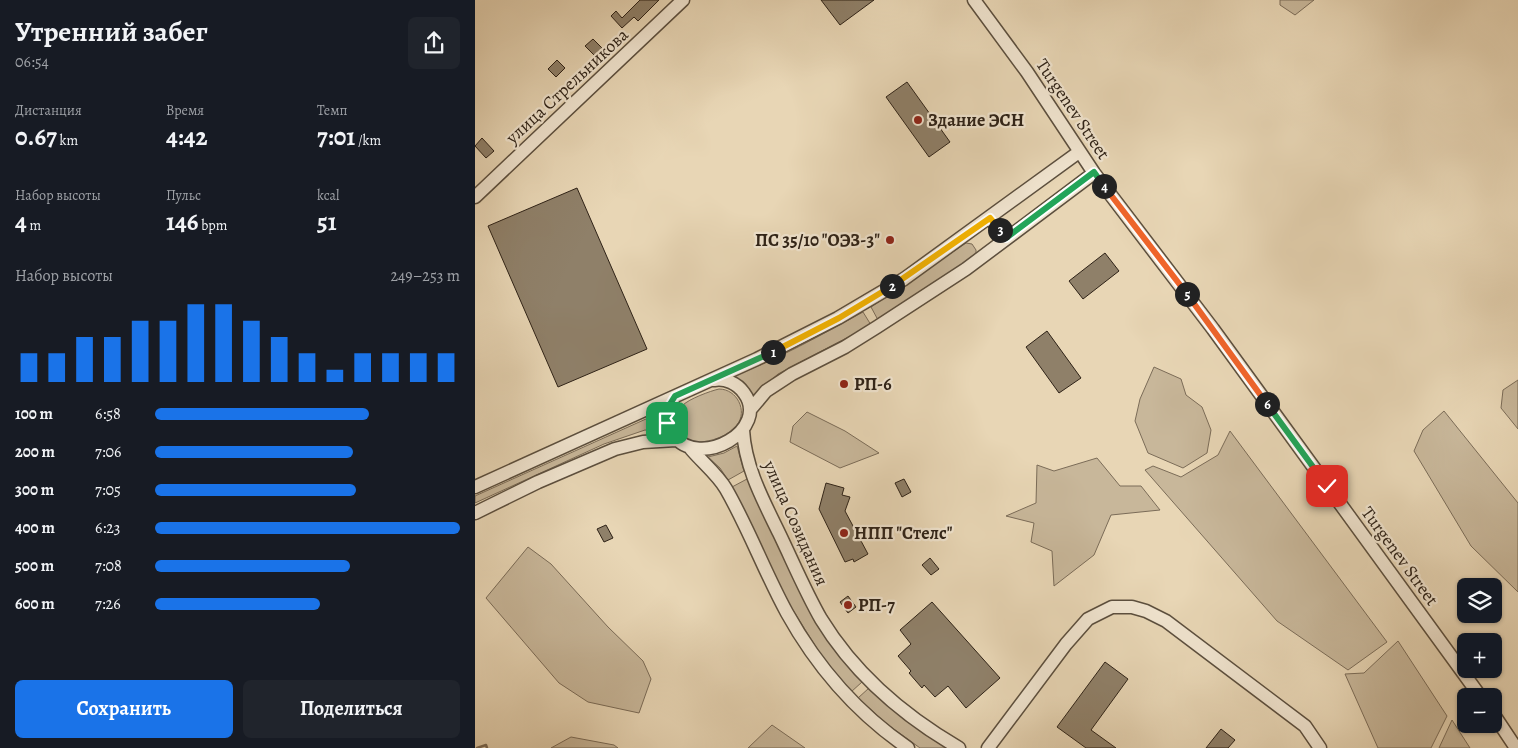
<!DOCTYPE html>
<html lang="ru">
<meta charset="utf-8">
<style>
body{margin:0;font-family:Alegreya,serif;background:#20242c;color:#f1f3f6;height:100vh;display:flex;flex-direction:column;font-size:19px;white-space:nowrap}
*{box-sizing:border-box;margin:0}
p{font-size:16px;color:#9ea1a6}
.icon{flex:none;width:28px;height:28px;fill:none;stroke:currentColor;stroke-width:2;stroke-linecap:round;stroke-linejoin:round}
.map{position:relative;flex:1;overflow:hidden}
.details{display:flex;flex-direction:column;background:#171b24;width:475px}
.details>*{flex:none}
.buttons{position:absolute;left:982px;top:578px;display:grid;gap:10px}
.buttons a{display:grid;place-items:center;width:45px;height:45px;border-radius:8px;background:#171b24;box-shadow:0 1px 4px #0004;font-size:25px}
.pin{position:absolute;display:grid;place-items:center;width:42px;height:42px;color:#fff;margin:-21px;border-radius:10px;box-shadow:0 2px 8px #0006}
.km{position:absolute;width:25px;height:25px;margin:-12px;border-radius:50%;background:#222;color:#fff;font-size:14px;line-height:25px;text-align:center}
.round{display:grid;place-items:center;flex:none;width:52px;height:52px;border-radius:8px;background:#20242c}
.summary{display:flex;align-items:center;justify-content:space-between;height:85px;padding:0 15px}
h1{font-size:28px;font-weight:700;line-height:38px}
.stats{display:grid;grid-template-columns:repeat(3,1fr);gap:8px;height:85px;padding:5px 15px}
.stats div{display:grid;align-content:center}
.stats b{font-size:25px;font-weight:700}
.stats small{font-size:14px;font-weight:400}
.stats p{font-size:14px}
.chart{height:140px;padding:10px 15px}
.chart p{display:flex;justify-content:space-between}
.chart svg{width:100%;height:90px;margin-top:5px;stroke:#1a73e8;stroke-width:6}
.cta{display:flex;gap:10px;margin-top:auto;padding:10px 15px}
.cta a{flex:1;height:58px;border-radius:8px;background:#1a73e8;color:#fff;font-size:20px;font-weight:700;line-height:58px;text-align:center}
.cta a+a{background:#20242c;color:#f1f3f6}
ul{padding:0 15px;list-style:none;font-size:16px}
li{display:grid;grid-template-columns:80px 60px 1fr;align-items:center;height:38px}
li i{height:12px;border-radius:6px;background:#1a73e8}
main{display:flex;flex:1;min-height:0}
.map>svg:first-child{display:block}
.green{fill:#c8b79a;stroke:#7b6c58}
.lines{fill:none;stroke-linecap:round;stroke-linejoin:round}
.stream{stroke:#786955;stroke-width:2.5}
.building{fill:#8f8069;stroke:#2e2217}
.minor-casing{stroke:#5c4f3e;stroke-width:15}
.minor{stroke:#f0e4cf;stroke-width:12}
.split-1-casing{stroke:#fff;stroke-width:10}
.split-2-casing{stroke:#fff;stroke-width:10}
.split-3-casing{stroke:#fff;stroke-width:10}
.split-4-casing{stroke:#fff;stroke-width:10}
.split-5-casing{stroke:#fff;stroke-width:10}
.split-6-casing{stroke:#fff;stroke-width:10}
.split-7-casing{stroke:#fff;stroke-width:10}
.split-1{stroke:#22a559;stroke-width:6}
.split-2{stroke:#f5b400;stroke-width:6}
.split-3{stroke:#f5b400;stroke-width:6}
.split-4{stroke:#22a559;stroke-width:6}
.split-5{stroke:#f0652b;stroke-width:6}
.split-6{stroke:#f0652b;stroke-width:6}
.split-7{stroke:#22a559;stroke-width:6}
.poi-dot{fill:#8f2418;stroke:#f0e4cf;stroke-width:2}
.labels{text-anchor:middle;dominant-baseline:central;stroke-width:4.5;stroke-linejoin:round;paint-order:stroke}
.street-label{font-size:18px;fill:#2e2217;stroke:#f0e4cf}
.poi-label{font-size:18px;font-weight:bold;fill:#2e2217;stroke:#f0e4cf;text-anchor:start}
</style>
<main>
<section class="details">
<div class="summary"><div><h1>Утренний забег</h1><p>06:54</p></div><a class="round"><svg class="icon" aria-label="share" viewBox="0 0 24 24"><path d="M12 15V3M7 8l5-5 5 5M5 13v7h14v-7"/></svg></a></div>
<div class="stats">
<div><p>Дистанция</p><b>0.67<small> km</small></b></div>
<div><p>Время</p><b>4:42</b></div>
<div><p>Темп</p><b>7:01<small> /km</small></b></div>
</div>
<div class="stats">
<div><p>Набор высоты</p><b>4<small> m</small></b></div>
<div><p>Пульс</p><b>146<small> bpm</small></b></div>
<div><p>kcal</p><b>51</b></div>
</div>
<div class="chart"><p><span>Набор высоты</span>249–253 m</p>
<svg viewBox="0 0 160 44" preserveAspectRatio="none"><path d="M5 44V30M15 44V30M25 44V22M35 44V22M45 44V14M55 44V14M65 44V6M75 44V6M85 44V14M95 44V22M105 44V30M115 44V38M125 44V30M135 44V30M145 44V30M155 44V30"/></svg>
</div>
<ul>
<li><b>100 m</b>6:58<i style="width:70%"></i></li>
<li><b>200 m</b>7:06<i style="width:65%"></i></li>
<li><b>300 m</b>7:05<i style="width:66%"></i></li>
<li><b>400 m</b>6:23<i style="width:100%"></i></li>
<li><b>500 m</b>7:08<i style="width:64%"></i></li>
<li><b>600 m</b>7:26<i style="width:54%"></i></li>
</ul>
<div class="cta"><a>Сохранить</a><a>Поделиться</a></div>
</section>
<div class="map">
<svg width="1043" height="748" viewBox="0 0 1043 748">
<rect width="100%" height="100%" fill="#e8d6b5"/>
<filter id="stains"><feTurbulence type="fractalNoise" baseFrequency=".004" numOctaves="4"/><feColorMatrix values="0 0 0 0 .2 0 0 0 0 .09 0 0 0 0 .02 0 0 0 .5 -.17"/></filter>
<radialGradient id="worn" r=".72"><stop offset=".6" stop-color="#630" stop-opacity="0"/><stop offset="1" stop-color="#630" stop-opacity=".3"/></radialGradient>
<path class="green" d="M805,0H839L820,15L805,5Z
M491,243L497,244L501,250V255L441,297L403,320L396,307Z
M388,312L396,325L303,374L278,396L272,387L258,376C304,359 346,335 388,312Z
M679,367L706,379L711,395L727,407L736,430L732,453L708,468L673,453L660,421L665,399Z
M1043,380V429L1026,408L1028,390Z
M244,389C262,389 273,411 262,425C253,436 236,442 223,442C205,442 195,418 208,405C214,399 235,391 244,389Z
M969,411L1043,503V592L996,546L939,451L948,430Z
M332,412L370,431L404,453L365,468L315,442L318,426Z
M182,414L184,432L170,430L129,444L0,503V496Z
M755,431L912,642L873,670L802,621L670,470L678,466L706,477L743,455Z
M262,446L269,471L253,480L245,468L233,457L249,453Z
M622,458L645,486H666L685,510L636,515L619,555L579,586L577,551L556,542L559,523L531,516L561,503L562,465L579,471Z
M272,479L328,597L358,646L387,682L376,692L346,655L313,602L257,487Z
M53,547L76,564L133,627L168,661L176,679L164,713L113,702L84,683L11,598Z
M923,641L972,716L956,748H903L870,674L889,673Z
M394,688L423,714L471,748H445L412,724L383,698Z
M977,720L995,748H964Z
M297,725L330,748H273Z
M96,737L139,745L143,748H76Z"/>
<g class="lines">
<path class="stream" d="M2,748L11,745L12,748"/>
</g>
<path class="building" d="M165,0H184L163,21L159,17L147,28L136,16L141,11L147,18Z
M346,0H399L365,25Z
M118,39L128,49L120,56L110,46Z
M82,60L90,68L81,77L73,69Z
M432,82L475,142L454,157L411,97Z
M7,138L19,151L11,158L0,146Z
M102,188L172,349L83,387L13,226Z
M630,253L644,271L608,299L594,281Z
M572,331L606,378L584,393L551,347Z
M429,479L436,492L427,497L420,483Z
M351,483L369,488L367,495L375,497L370,511L393,554L379,562L378,559L370,562L344,509Z
M131,525L138,538L129,542L122,529Z
M455,558L464,569L456,575L447,565Z
M373,596L381,607L373,613L365,602Z
M457,602L525,678L491,708L473,686L460,697L449,685L447,688L434,673L436,671L423,656L436,644L425,630Z
M630,662L653,679L616,730L641,748H611L582,727Z
M746,729L760,740L753,748H731Z"/>
<g class="lines">
<defs>
<path id="minor" d="M499,0L552,72L619,173L738,329L1005,696
M0,197L208,0
M515,218L531,238
M200,396C191,410 187,420 198,435C225,471 296,429 269,393C262,383 250,378 239,380
M275,410L291,391L317,374L370,347L402,327L491,269L619,173
M268,430C270,467 288,500 304,533C318,562 330,591 346,619C379,673 429,716 484,748
M216,449C227,462 243,475 251,489C274,529 290,573 312,613C342,667 382,713 433,748
M0,487L282,359L363,318L429,279L604,152
M0,513L63,482L140,449L168,442L201,440
M1019,715L1041,748
M513,748L591,644L613,619L637,607H657L671,611L691,621L830,726L845,748"/>
</defs>
<use href="#minor" class="minor-casing"/>
<use href="#minor" class="minor"/>
</g>
<g class="lines">
<defs>
<path id="split-1" d="M192,423V409L200,396L298,352"/>
<path id="split-2" d="M298,352L364,318L417,286"/>
<path id="split-3" d="M417,286L515,218L525,230"/>
<path id="split-4" d="M525,230L531,238L619,172L629,186"/>
<path id="split-5" d="M629,186L712,294"/>
<path id="split-6" d="M712,294L792,404"/>
<path id="split-7" d="M792,404L852,486"/>
</defs>
<use href="#split-1" class="split-1-casing"/>
<use href="#split-2" class="split-2-casing"/>
<use href="#split-3" class="split-3-casing"/>
<use href="#split-4" class="split-4-casing"/>
<use href="#split-5" class="split-5-casing"/>
<use href="#split-6" class="split-6-casing"/>
<use href="#split-7" class="split-7-casing"/>
<use href="#split-1" class="split-1"/>
<use href="#split-2" class="split-2"/>
<use href="#split-3" class="split-3"/>
<use href="#split-4" class="split-4"/>
<use href="#split-5" class="split-5"/>
<use href="#split-6" class="split-6"/>
<use href="#split-7" class="split-7"/>
</g>
<g class="poi-dot">
<circle cx="443" cy="120" r="5"/>
<circle cx="415" cy="240" r="5"/>
<circle cx="369" cy="384" r="5"/>
<circle cx="369" cy="533" r="5"/>
<circle cx="373" cy="605" r="5"/>
</g>
<g class="labels">
<g class="street-label">
<text transform="translate(92 86) rotate(-43)">улица Стрельникова</text>
<text transform="translate(598 109) rotate(56)">Turgenev Street</text>
<text transform="translate(321 523) rotate(66)">улица Созидания</text>
<text transform="translate(925 556) rotate(54)">Turgenev Street</text>
</g>
<g class="poi-label">
<text x="453" y="120">Здание ЭСН</text>
<text x="405" y="240" text-anchor="end">ПС 35/10 "ОЭЗ-3"</text>
<text x="379" y="384">РП-6</text>
<text x="379" y="533">НПП "Стелс"</text>
<text x="383" y="605">РП-7</text>
</g>
</g>
<rect width="100%" height="100%" filter="url(#stains)"/>
<rect width="100%" height="100%" fill="url(#worn)"/>
</svg>
<div class="buttons">
<a><svg class="icon" aria-label="layers" viewBox="0 0 24 24"><path d="M12 4l9 5-9 5-9-5zM3 14l9 5 9-5"/></svg></a>
<a>+</a>
<a>−</a>
</div>
<div class="pin" style="left:192px;top:423px;background:#1e9e55"><svg class="icon" aria-label="arrive" viewBox="0 0 24 24"><path d="M6 21V4h12l-3 4 3 4H6"/></svg></div>
<div class="pin" style="left:852px;top:486px;background:#d93025"><svg class="icon" aria-label="check" viewBox="0 0 24 24"><path d="M5 12l5 5 9-10"/></svg></div>
<b class="km" style="left:298px;top:352px">1</b>
<b class="km" style="left:417px;top:286px">2</b>
<b class="km" style="left:525px;top:230px">3</b>
<b class="km" style="left:629px;top:186px">4</b>
<b class="km" style="left:712px;top:294px">5</b>
<b class="km" style="left:792px;top:404px">6</b>
</div>
</main>
